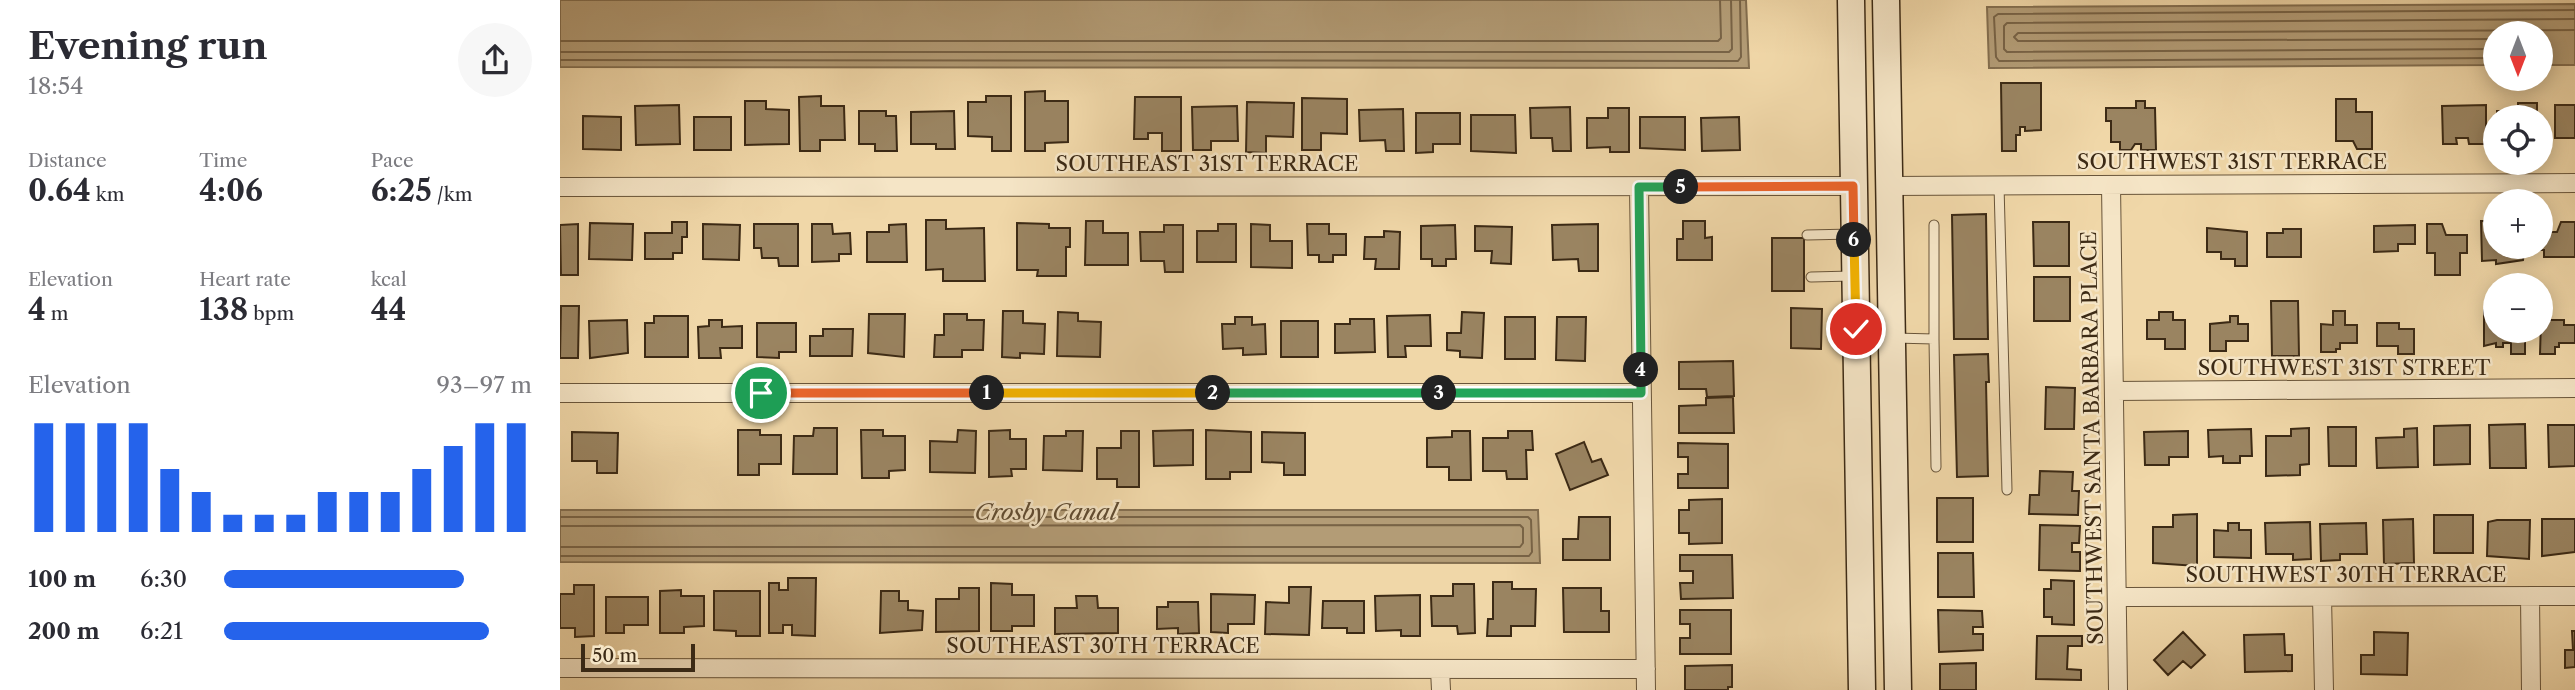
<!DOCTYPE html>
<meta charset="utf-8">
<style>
body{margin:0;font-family:"Libre Caslon Text",serif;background:#f7f7f7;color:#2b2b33;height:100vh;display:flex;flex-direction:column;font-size:26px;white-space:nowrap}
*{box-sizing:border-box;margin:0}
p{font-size:23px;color:#7c7c81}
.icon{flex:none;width:38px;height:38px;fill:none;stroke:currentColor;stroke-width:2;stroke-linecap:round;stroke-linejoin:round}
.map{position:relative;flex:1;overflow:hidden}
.side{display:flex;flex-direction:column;background:#fff;width:560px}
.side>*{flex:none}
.needle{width:46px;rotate:180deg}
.fabs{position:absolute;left:1923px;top:21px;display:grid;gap:14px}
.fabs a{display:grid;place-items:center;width:70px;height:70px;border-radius:50%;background:#fff;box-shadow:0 4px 18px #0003;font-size:35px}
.scale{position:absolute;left:21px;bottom:18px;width:114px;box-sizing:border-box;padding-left:7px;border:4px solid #3c2a15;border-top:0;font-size:19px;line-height:24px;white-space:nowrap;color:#3c2a15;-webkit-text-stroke:5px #f5e5c6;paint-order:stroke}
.pin{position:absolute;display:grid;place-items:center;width:60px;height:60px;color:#fff;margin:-30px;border:4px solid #fff;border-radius:50%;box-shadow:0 2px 7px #0007}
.km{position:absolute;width:35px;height:35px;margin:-18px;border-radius:50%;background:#222;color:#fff;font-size:19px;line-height:35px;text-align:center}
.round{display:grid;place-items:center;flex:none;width:74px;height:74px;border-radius:37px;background:#f7f7f7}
.summary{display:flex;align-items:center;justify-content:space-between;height:119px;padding:0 28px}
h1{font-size:38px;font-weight:800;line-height:52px}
.stats{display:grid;grid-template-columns:repeat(3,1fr);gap:10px;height:119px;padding:7px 28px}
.stats div{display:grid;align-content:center}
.stats b{font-size:30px;font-weight:800}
.stats small{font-size:19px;font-weight:400}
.stats p{font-size:19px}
.chart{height:196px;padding:14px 28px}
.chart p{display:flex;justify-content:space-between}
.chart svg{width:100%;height:126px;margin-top:7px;stroke:#2563eb;stroke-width:6}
ul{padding:0 28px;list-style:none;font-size:23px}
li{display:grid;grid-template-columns:112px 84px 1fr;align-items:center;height:52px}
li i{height:18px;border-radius:9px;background:#2563eb}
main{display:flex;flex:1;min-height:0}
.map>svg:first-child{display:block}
.water{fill:#b39c76;stroke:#836e4f;stroke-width:2}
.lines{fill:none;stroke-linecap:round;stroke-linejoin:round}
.shore{stroke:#786346;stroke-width:2}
.building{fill:#9a8461;stroke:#3c2a15;stroke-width:2}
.service-casing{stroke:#69553a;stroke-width:11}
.minor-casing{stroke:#69553a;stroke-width:20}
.secondary-casing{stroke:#3c2a15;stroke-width:29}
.service{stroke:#f5e5c6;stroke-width:9}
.minor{stroke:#f5e5c6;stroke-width:18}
.secondary{stroke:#f5e5c6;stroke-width:26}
.split-1-casing{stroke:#fff;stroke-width:14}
.split-2-casing{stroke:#fff;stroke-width:14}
.split-3-casing{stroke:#fff;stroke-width:14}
.split-4-casing{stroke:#fff;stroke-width:14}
.split-5-casing{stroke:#fff;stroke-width:14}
.split-6-casing{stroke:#fff;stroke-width:14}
.split-7-casing{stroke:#fff;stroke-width:14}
.split-1{stroke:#f0652b;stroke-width:9}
.split-2{stroke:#f5b400;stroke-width:9}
.split-3{stroke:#22a559;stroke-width:9}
.split-4{stroke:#22a559;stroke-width:9}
.split-5{stroke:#22a559;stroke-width:9}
.split-6{stroke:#f0652b;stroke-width:9}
.split-7{stroke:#f5b400;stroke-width:9}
.labels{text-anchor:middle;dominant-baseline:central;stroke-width:5;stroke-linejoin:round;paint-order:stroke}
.street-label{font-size:21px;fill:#3c2a15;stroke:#f5e5c6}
.water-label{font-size:23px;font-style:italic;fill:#604c32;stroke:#f5e5c6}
</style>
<main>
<section class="side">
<div class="summary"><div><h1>Evening run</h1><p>18:54</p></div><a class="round"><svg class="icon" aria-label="share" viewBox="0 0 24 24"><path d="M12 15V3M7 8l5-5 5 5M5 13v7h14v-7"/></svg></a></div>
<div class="stats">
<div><p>Distance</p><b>0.64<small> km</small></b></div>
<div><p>Time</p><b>4:06</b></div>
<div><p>Pace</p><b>6:25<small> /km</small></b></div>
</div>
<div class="stats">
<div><p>Elevation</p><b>4<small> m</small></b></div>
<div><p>Heart rate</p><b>138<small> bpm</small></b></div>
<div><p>kcal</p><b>44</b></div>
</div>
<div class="chart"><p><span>Elevation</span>93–97 m</p>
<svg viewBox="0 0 160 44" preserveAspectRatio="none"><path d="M5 44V6M15 44V6M25 44V6M35 44V6M45 44V22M55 44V30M65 44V38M75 44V38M85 44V38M95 44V30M105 44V30M115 44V30M125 44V22M135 44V14M145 44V6M155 44V6"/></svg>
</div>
<ul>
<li><b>100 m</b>6:30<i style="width:78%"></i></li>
<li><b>200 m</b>6:21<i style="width:86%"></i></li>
</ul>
</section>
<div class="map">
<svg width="2015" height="690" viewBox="0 0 2015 690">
<rect width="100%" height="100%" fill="#f0d7a8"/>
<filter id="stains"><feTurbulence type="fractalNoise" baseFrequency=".00286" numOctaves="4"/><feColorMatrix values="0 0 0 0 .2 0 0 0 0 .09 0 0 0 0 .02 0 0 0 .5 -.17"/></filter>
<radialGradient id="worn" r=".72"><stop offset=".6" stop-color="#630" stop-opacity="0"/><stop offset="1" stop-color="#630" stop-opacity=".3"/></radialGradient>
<path class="water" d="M0,0H1186L1189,68L0,67Z
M2015,4V65H1981V33H1936L1935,65L1429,68L1427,7Z
M0,510H978L980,563L0,562Z"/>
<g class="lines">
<path class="shore" d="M1936,39L1458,41L1454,37L1458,33L2015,30
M0,41H1158L1161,38L1160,0
M1936,49L1447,52L1444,49V26L1447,23L2015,19
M0,52H1169L1172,49L1171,0
M1936,58L1439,61L1436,57L1434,17L1438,14L2015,10
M0,60L1178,61L1181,57L1180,0
M0,517H968L971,520L972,552L969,556H0
M0,526L960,525L963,528V543L960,547H0"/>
</g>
<path class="building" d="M1441,83H1481V130L1465,131V127H1460V135H1456V151H1442Z
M485,91V101H508V142L485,143V151H465V92Z
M261,96V106H284L285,140H260V151H240L239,97Z
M426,96H451V151H432V137L408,136V102H426Z
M575,97H621V151H602V133H588V139H574Z
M742,98L787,99V134L761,133V150H742Z
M1776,99H1796V112H1812V149H1797L1793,141H1776Z
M185,101H206V109L229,110V144L185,145Z
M1576,101H1585V108H1595L1596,150H1581V144H1575L1571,150H1560V142H1551V121H1546V108H1576Z
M687,102L734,103L733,137L706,136V153L686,152Z
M1958,103H1977V117H1937V111H1958Z
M119,105L120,144L76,145L75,106Z
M1926,105V144H1909L1908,138H1896L1897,144H1883L1882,106Z
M1995,105H2015V138H1995Z
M677,106L678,141H651V150H633L632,107Z
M1010,107L1011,151H993L992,138H971L970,108Z
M1048,108H1069V152H1050V147L1027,148V118H1048Z
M843,109L844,151H826L825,140L800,141L799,110Z
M299,111H326V116H336L337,151H315V144H299Z
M394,111L395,149H376V144H351V112Z
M856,113H900V144H873V152L856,153Z
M911,115H955L956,153L911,151Z
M23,116L61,117V150L23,149Z
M134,117H171V150H134Z
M1080,117H1125V150L1080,148Z
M1179,117L1180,150L1142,151L1141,118Z
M1426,214L1428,339H1394L1392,215Z
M366,220H386V229L424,228L425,281H383V269L366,270Z
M526,221H543V233H568V265H525Z
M1123,221H1145V238L1152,237V260H1117V239H1123Z
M1921,221H1936V247H1965L1963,260L1936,264V260L1922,261Z
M112,222H127V237H122V253H113V259H85V233H112Z
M1473,222H1509V266H1474Z
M2001,222H2015V257H1984V250H1980L1981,232H1997Z
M30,223L73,224L72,260L29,259Z
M457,223L489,224V228H510V247H506V276H477L478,270H457Z
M18,224V275H1L0,225Z
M143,224L180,225L179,260L143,259Z
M194,224H238V266H219L218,258H202L201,248H194Z
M252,224H272L273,234L290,233L291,254H279V261L252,262Z
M346,224L347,262H307V232H329V225Z
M658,224H676V262H637V231H658Z
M691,224L710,225V241H732V268L691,267Z
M747,224H769V234H786V255H773V262H759V255H748Z
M1038,224V271H1019L1018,259L993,260L992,225Z
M1867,224H1882L1886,235H1907V253H1900V275H1875V253H1867Z
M604,225H623V272H605L604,261H581L580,232H604Z
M895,225L896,259H886V266H872V259H861V226Z
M1855,225V244H1838V251L1814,252V226Z
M915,226L952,227L951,264L931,263L932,251H915Z
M1647,228L1687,232V266H1675V259H1661V252H1647Z
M1723,229H1741V257H1707V233H1723Z
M824,231L840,232L839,269H815L816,259H804L805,237H824Z
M1212,238H1244V291H1212Z
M1474,277H1510V321H1474Z
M1711,301H1738L1739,356H1712Z
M1,306H19L18,358H0Z
M1231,308L1262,309L1261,349L1231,348Z
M1924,308H1936V331H1965V354H1951V343H1943V347H1936V343L1924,346Z
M443,311H463V323L485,324L484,354L460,353V358L442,357Z
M1773,311H1785V325H1797V343H1780V349H1776V352H1761V324L1773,325Z
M498,312L518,313V321L541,322L540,357L497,356Z
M902,312L924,313L922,358L900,357V351L887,350V333H901Z
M1599,312H1613V320H1625V349H1605V339H1587V320H1599Z
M309,314H345L344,357L308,353Z
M384,314H407V320H424L423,350H402V357H374L375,335H384Z
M870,315L871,346H845L846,357H828L827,316Z
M94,316H128V357H85V323H94Z
M1670,316H1678V324H1688V341H1666V351H1650V324L1670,322Z
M675,317H692V325L705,324L706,354L683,355V348L663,349L662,324H675Z
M945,317H975V359H945Z
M997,317H1026L1025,361L996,360Z
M790,319H814L815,352L775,353V324H790Z
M67,320L68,353L30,358L29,321Z
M149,320H162V327L182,326V348H160L161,358H139L138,327L149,326Z
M1981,320H2004V325H2015V343H1999V347H1995V354H1980Z
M721,321H758V357H721Z
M197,323H236V352H219V358L197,357Z
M1817,323H1839V329H1854V354H1838V346H1817Z
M263,329H293L292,356H250V336H263Z
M1428,354L1429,382H1426L1428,476L1397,477L1394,355Z
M1173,361L1174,396L1147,397L1146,389H1119V362Z
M1486,387L1515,388L1514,429H1485Z
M1173,397L1174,433H1119V406L1146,405V398Z
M1965,424L1966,468H1930L1929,425Z
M1910,425V464L1874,465V426Z
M1988,425H2015V466L1989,467Z
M1768,427H1796V466H1769Z
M254,428H277V474H233L234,436H253Z
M1749,428V464L1740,465V475L1706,476V436H1731V429Z
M1857,428L1858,467L1817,468L1816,438L1844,437V429Z
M1691,429L1692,456H1680V463H1663V456L1649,457L1648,430Z
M178,430H200V435H221V464H199V475H178Z
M301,430H323V436H345V470L329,471V478H302Z
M398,430L416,431L415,473L370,472V441L397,442Z
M450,430V439H466V469H451L452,476L429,477V431Z
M633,430V465L594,466L593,431Z
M646,430L691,432V472H670V479H646Z
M506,431H523L522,471L483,470L484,436H506Z
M561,431H579V487H557V479H537V448H561Z
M892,431H910L911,480H889V467H867V438L892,437Z
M948,431H972L973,450H966L967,479H947L946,471H923V438H948Z
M1628,431V457H1609V465H1585L1584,432Z
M12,432L58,433L57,473H37V461H12Z
M702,432L745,433V475H724V463L702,462Z
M1024,442L1032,462L1041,459L1048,475L1010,490L996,454Z
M1118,443L1168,444V488H1118V474H1128V457H1118Z
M1480,471L1513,472L1512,491H1519L1518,515L1469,514L1470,495H1479Z
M1377,498H1413V542H1377Z
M1162,499V543L1129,544V533H1119V510H1129V500Z
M1637,514V566L1593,563V527H1613V515Z
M1874,515H1913V553H1874Z
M1019,517H1050V560H1003V539H1018Z
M1853,519L1854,563L1824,564L1823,520Z
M1982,519H2015V552L1982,556Z
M1937,520H1970L1969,559L1927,556L1928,522Z
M1750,522L1751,559L1733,560V554H1706L1705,523Z
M1668,523H1679V530H1691V558L1654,557V530L1668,531Z
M1806,523L1807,554H1780V560L1761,561L1760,524Z
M1480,525L1520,526L1519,543H1512V552H1520V571L1479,570Z
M1378,553H1413L1414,597H1378Z
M1120,555H1172L1173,598L1121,599L1120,583H1133V571H1120Z
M228,578H256L255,636L232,635V625H223V633H209V583H219V590H228Z
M1491,580L1514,581V625L1492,624V617H1484V589H1491Z
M933,582H952V589H976L975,626H951V636H927L928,619H933Z
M431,583L452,584V595H474V626H452V631H431Z
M893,584H914L915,633L898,634L897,626H872L871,596H893Z
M14,585H34V636L15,637V628H0V594H14Z
M729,587H751L749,635L705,634L706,602L729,603Z
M399,588H419V631L376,632V599H399Z
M1003,588H1041V611H1049V632H1004Z
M121,590V596H144V626L124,627V633H100V591Z
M154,591H200V636H176V631L154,630Z
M321,591H339V601H348V610L363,611L362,630L320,633Z
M651,594L695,595L694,624H668V633L651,632Z
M860,595V636H841V630L816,631L815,596Z
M516,596H537L538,608H558V633L495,634V608H517Z
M46,597H88V625H64V633H46Z
M763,601H804V633H787V628H762Z
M608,602H638L639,633L618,634V628L597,629V607H608Z
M1120,610H1171V654H1120V638H1130V624H1120Z
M1378,610L1422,611L1423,627H1413V634H1423V650L1379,652Z
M2012,631H2015V667L2005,668V650H2013Z
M1623,632L1645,655L1631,668L1623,661L1608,675L1594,660Z
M1814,632L1848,633L1847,675L1801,674V655H1814Z
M1724,634L1725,655H1732V671L1685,672L1684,635Z
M1477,636H1522V646H1508L1507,669L1521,670V680L1476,679Z
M1416,663V690H1380V664Z
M1172,665V687H1168V690H1125V666Z"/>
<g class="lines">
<defs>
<path id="service" d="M1439,185L1447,490
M1247,235L1292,234
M1251,277L1292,276
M1334,338L1374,339L1376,467
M1374,339V225"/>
<path id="minor" d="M1551,185L1558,690
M1329,186L2015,183
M0,187L1293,186
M1079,187L1086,690
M1554,391L2015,388
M0,393H1081
M1970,596L1971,690
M1557,597L2015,596
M1762,597L1764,690
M0,668L1086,669
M880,669L881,690"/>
<path id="secondary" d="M1291,0L1302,690
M1326,0L1338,690"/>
</defs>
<use href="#service" class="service-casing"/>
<use href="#minor" class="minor-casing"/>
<use href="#secondary" class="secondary-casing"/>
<use href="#service" class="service"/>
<use href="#minor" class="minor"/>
<use href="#secondary" class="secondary"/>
</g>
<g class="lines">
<defs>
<path id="split-1" d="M201,393H427"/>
<path id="split-2" d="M427,393H653"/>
<path id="split-3" d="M653,393H879"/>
<path id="split-4" d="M879,393H1081V370"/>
<path id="split-5" d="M1081,370L1079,187H1121"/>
<path id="split-6" d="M1121,187L1293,186L1294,240"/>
<path id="split-7" d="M1294,240L1296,329"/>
</defs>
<use href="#split-1" class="split-1-casing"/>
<use href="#split-2" class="split-2-casing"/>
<use href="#split-3" class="split-3-casing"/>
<use href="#split-4" class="split-4-casing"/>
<use href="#split-5" class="split-5-casing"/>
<use href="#split-6" class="split-6-casing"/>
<use href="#split-7" class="split-7-casing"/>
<use href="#split-1" class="split-1"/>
<use href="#split-2" class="split-2"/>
<use href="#split-3" class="split-3"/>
<use href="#split-4" class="split-4"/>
<use href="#split-5" class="split-5"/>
<use href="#split-6" class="split-6"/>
<use href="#split-7" class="split-7"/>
</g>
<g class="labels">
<g class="street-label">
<text x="1672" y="161">SOUTHWEST 31ST TERRACE</text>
<text x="647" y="163">SOUTHEAST 31ST TERRACE</text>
<text x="1784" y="367">SOUTHWEST 31ST STREET</text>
<text transform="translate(1532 438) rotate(-91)">SOUTHWEST SANTA BARBARA PLACE</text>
<text x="1786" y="574">SOUTHWEST 30TH TERRACE</text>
<text x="543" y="645">SOUTHEAST 30TH TERRACE</text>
</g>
<g class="water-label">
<text x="486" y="512">Crosby Canal</text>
</g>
</g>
<rect width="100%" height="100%" filter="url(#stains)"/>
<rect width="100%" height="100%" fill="url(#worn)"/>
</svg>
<div class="fabs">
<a><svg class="needle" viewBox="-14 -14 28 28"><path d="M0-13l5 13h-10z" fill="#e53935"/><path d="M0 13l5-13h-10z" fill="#7c7c81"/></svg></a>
<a><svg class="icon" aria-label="locate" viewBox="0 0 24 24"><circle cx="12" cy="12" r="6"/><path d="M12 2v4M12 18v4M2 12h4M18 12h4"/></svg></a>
<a>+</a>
<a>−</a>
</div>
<div class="scale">50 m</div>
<div class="pin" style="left:201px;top:393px;background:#1e9e55"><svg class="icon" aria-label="arrive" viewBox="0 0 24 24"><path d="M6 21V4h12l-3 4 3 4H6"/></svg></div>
<div class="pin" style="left:1296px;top:329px;background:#d93025"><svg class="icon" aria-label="check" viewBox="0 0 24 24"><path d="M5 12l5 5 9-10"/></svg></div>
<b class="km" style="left:427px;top:393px">1</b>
<b class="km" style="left:653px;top:393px">2</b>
<b class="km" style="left:879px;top:393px">3</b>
<b class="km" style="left:1081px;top:370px">4</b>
<b class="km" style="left:1121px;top:187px">5</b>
<b class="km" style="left:1294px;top:240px">6</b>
</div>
</main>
